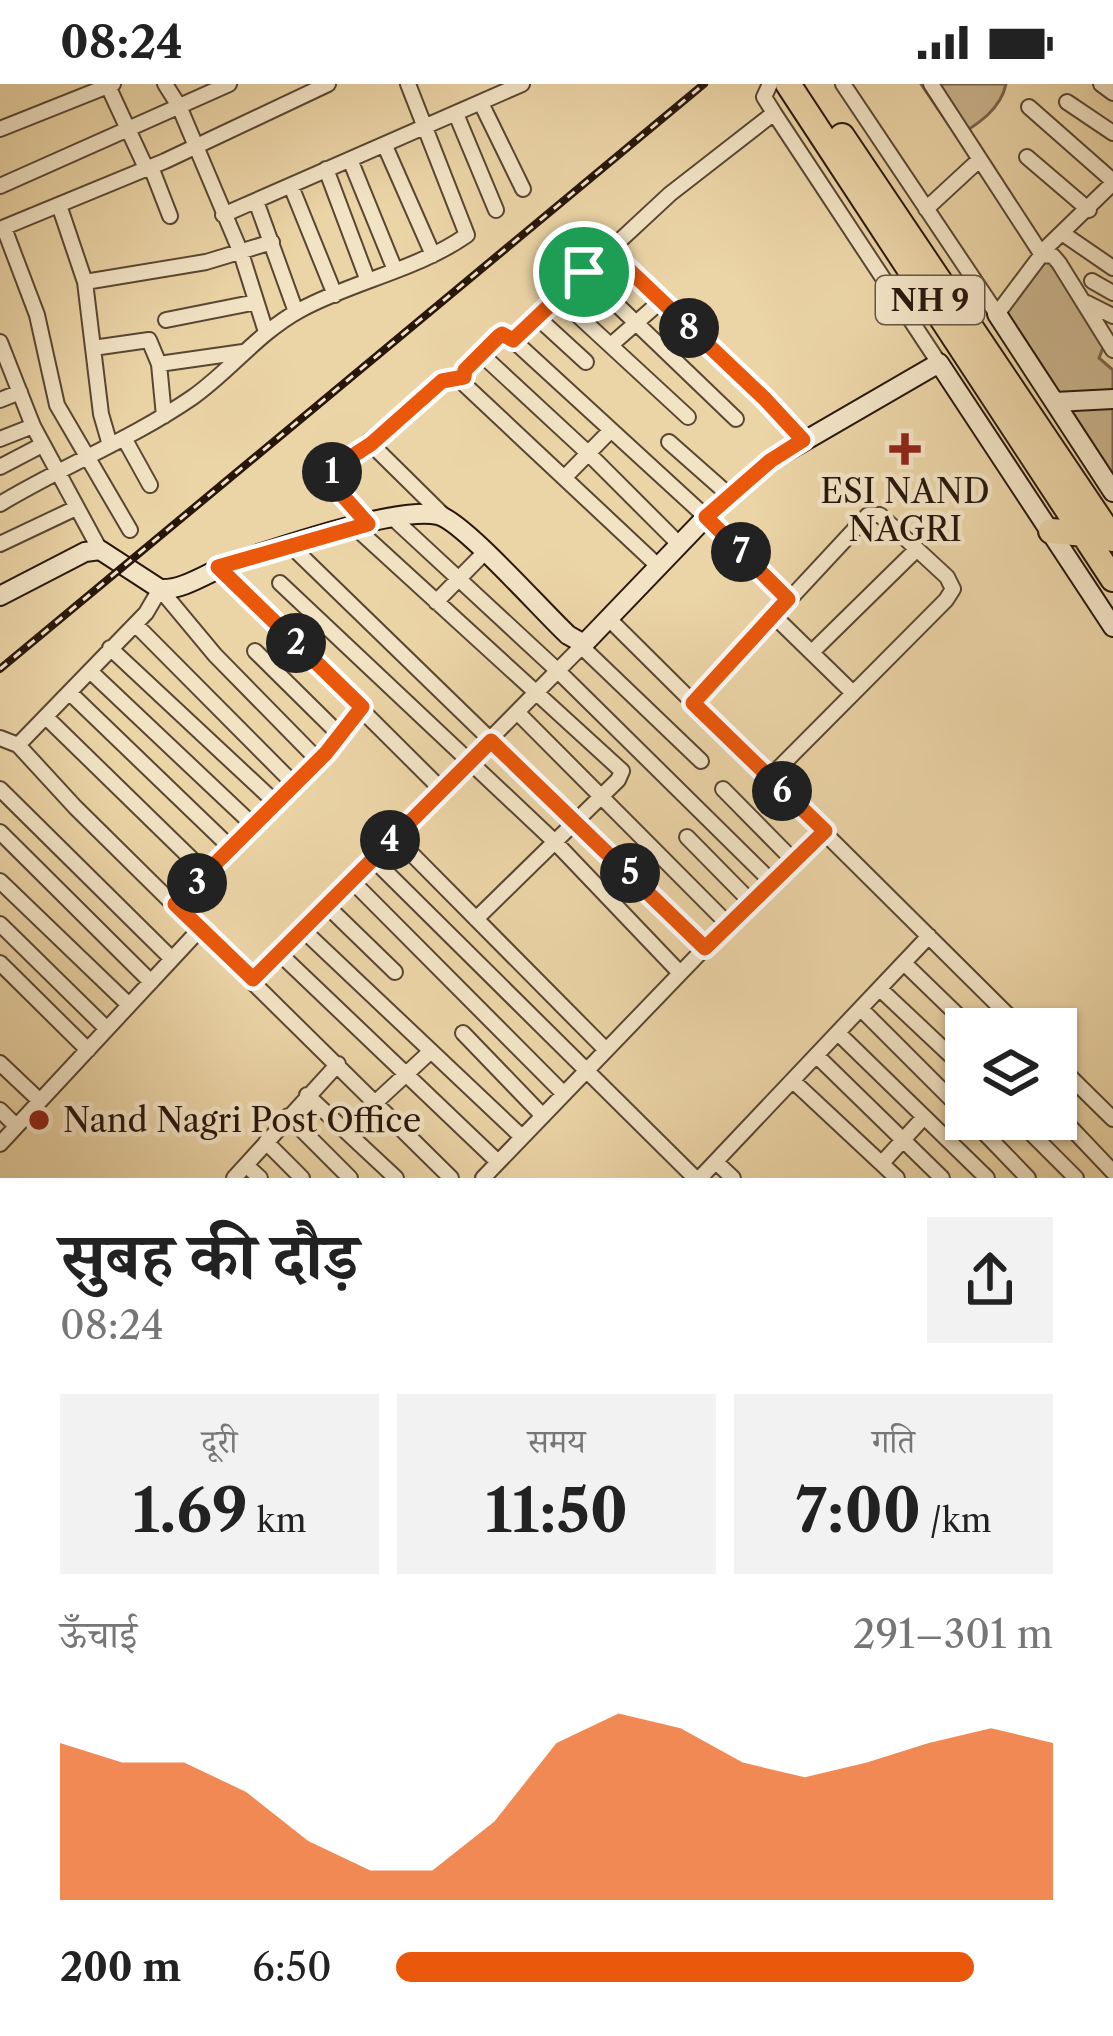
<!DOCTYPE html>
<html lang="hi">
<meta charset="utf-8">
<style>
body{margin:0;font-family:"Libre Caslon Text","Noto Serif Devanagari",serif;background:#f2f2f2;color:#222;height:100vh;display:flex;flex-direction:column;font-size:45px;white-space:nowrap}
*{box-sizing:border-box;margin:0}
p{font-size:39px;color:#767676}
.icon{flex:none;width:66px;height:66px;fill:none;stroke:currentColor;stroke-width:2;stroke-linecap:round;stroke-linejoin:round}
.map{position:relative;height:1094px;overflow:hidden}
.side{display:flex;flex-direction:column;background:#fff;flex:1}
.side>*{flex:none}
.tools{position:absolute;left:945px;top:924px;display:grid;gap:24px}
.tools a{display:grid;place-items:center;width:132px;height:132px;border-radius:0px;background:#fff;box-shadow:0 3px 9px #0004;font-size:60px}
.pin{position:absolute;display:grid;place-items:center;width:102px;height:102px;color:#fff;margin:-51px;border:6px solid #fff;border-radius:50%;box-shadow:0 3px 12px #0007}
.km{position:absolute;width:60px;height:60px;margin:-30px;border-radius:50%;background:#222;color:#fff;font-size:33px;line-height:60px;text-align:center}
.round{display:grid;place-items:center;flex:none;width:126px;height:126px;border-radius:0px;background:#f2f2f2}
.summary{display:flex;align-items:center;justify-content:space-between;height:204px;padding:0 60px}
h1{font-size:66px;font-weight:700;line-height:90px}
.metrics{display:grid;grid-template-columns:repeat(3,1fr);gap:18px;height:204px;padding:12px 60px}
.metrics div{display:grid;align-content:center;border-radius:0px;background:#f2f2f2;text-align:center}
.metrics b{font-size:60px;font-weight:700}
.metrics small{font-size:33px;font-weight:400}
.metrics p{font-size:33px}
.chart{height:336px;padding:24px 60px}
.chart p{display:flex;justify-content:space-between}
.chart svg{width:100%;height:216px;margin-top:12px;fill:#ea580c;opacity:.7}
ul{padding:0 60px;list-style:none;font-size:39px}
li{display:grid;grid-template-columns:192px 144px 1fr;align-items:center;height:90px}
li i{height:30px;border-radius:15px;background:#ea580c}
.status{display:flex;justify-content:space-between;align-items:center;height:84px;padding:0 60px;background:#fff;direction:ltr}
.status svg{height:33px;fill:currentColor}
.map>svg:first-child{display:block}
.green{fill:#cab48c;stroke:#79654c;stroke-width:3}
.lines{fill:none;stroke-linecap:round;stroke-linejoin:round}
.street-casing{stroke:#594632;stroke-width:18}
.secondary-casing{stroke:#28160b;stroke-width:22}
.highway-casing{stroke:#28160b;stroke-width:28}
.street{stroke:#f2e3c5;stroke-width:14}
.secondary{stroke:#f2e3c5;stroke-width:18}
.highway{stroke:#ebd4a6;stroke-width:24}
.rail-casing{stroke:#28160b;stroke-width:8}
.rail{stroke:#f2e3c5;stroke-width:3;stroke-dasharray:9;stroke-linecap:butt}
.route-casing{stroke:#fff;stroke-width:24}
.route{stroke:#ea580c;stroke-width:15}
.poi-dot{fill:#8f2418;stroke:#f2e3c5;stroke-width:4.5}
.labels{text-anchor:middle;dominant-baseline:central;stroke-width:9;stroke-linejoin:round;paint-order:stroke}
.shield{fill:#f2e3c5;stroke:#655443;stroke-width:3}
.shield-label{font-size:30px;font-weight:bold;fill:#28160b}
.poi-label{font-size:33px;fill:#28160b;stroke:#f2e3c5}
</style>
<div class="status"><b>08:24</b><svg viewBox="0 0 49 12"><path d="M0 12V9h3v3zM5 12V6h3v6zM10 12V3h3v9zM15 12V0h3v12zM26 1h20v11H26zM47 4h2v5h-2z"/></svg></div>
<div class="map">
<svg width="1113" height="1094" viewBox="0 0 1113 1094">
<rect width="100%" height="100%" fill="#ebd4a6"/>
<filter id="stains"><feTurbulence type="fractalNoise" baseFrequency=".00167" numOctaves="4"/><feColorMatrix values="0 0 0 0 .2 0 0 0 0 .09 0 0 0 0 .02 0 0 0 .5 -.17"/></filter>
<radialGradient id="worn" r=".72"><stop offset=".6" stop-color="#630" stop-opacity="0"/><stop offset="1" stop-color="#630" stop-opacity=".3"/></radialGradient>
<path class="green" d="M921,0H1006C1001,25 978,40 957,53Z
M1043,174L1053,176L1105,259L1099,274L1113,286V393L1071,326L1001,229Z"/>
<g class="lines">
<defs>
<path id="street" d="M165,0L179,22L241,169L266,248
M770,0L764,13L774,29L939,279
M843,0L997,230L1048,162L1113,99
M931,0L1042,171L1053,172L1059,179L1113,266
M1101,0L1113,9
M108,2L146,84
M1067,18L1113,49
M481,19L523,105
M1029,23L1113,97
M774,29L670,110L513,256L706,433L788,515
M456,30L496,126
M0,45L113,0
M385,62L433,171
M1027,73L1089,126
M351,78L395,186
M151,83L170,132
M326,85L368,197
M0,102L229,0
M291,102L335,211
M256,117L296,228
M59,121L85,198L101,330L110,361
M926,125L979,76
M223,131L522,0
M4,144L37,231L57,321L130,446
M0,145L165,77L328,0
M1062,149L1113,184
M607,166L765,315L803,357
M583,188L736,335
M1092,197L1113,209
M85,198L206,178L272,158
M558,213L688,333
M1087,219L1113,232
M538,234L586,278
M166,236L256,218
M513,256L502,250L498,253L465,286V301L658,482
M0,258L33,342L100,466
M612,260L661,217
M93,264L149,256L159,280L164,332
M481,270L589,370L680,461
M159,280L243,268
M0,316L20,308
M124,354L150,401
M0,355L33,342
M669,358L729,411
M371,360L444,432
M0,383L42,361
M565,393L611,346
M0,420C63,382 132,355 193,313C231,286 258,249 300,226C353,197 417,186 467,151L408,0
M394,435L558,587L771,797
M368,440L335,405L330,390L442,297L464,293
M356,444L622,687L618,696L476,835
M0,460L76,424
M290,461L705,864
M218,483L441,705
M280,499L555,758L680,889
M436,518L484,469
M774,532L853,609
M610,536L1022,945
M136,541L294,700
M582,563L701,677
M110,564L275,718
M255,567L341,652
M812,568L916,466
M90,587L252,740
M70,609L231,764
M693,619L868,431H880L947,493L953,505L946,516L769,694
M519,630L728,840
M47,634L207,790
M0,654L18,661L75,723L451,1094
M18,661L146,529L160,505L215,571L318,676
M0,705L172,875
M723,705L792,775
M0,748L151,898
M394,752L606,966
M687,753L750,817
M372,774L695,1094
M351,796L564,1010
M0,797L129,921
M175,820L326,669L362,624
M326,821L395,888
M0,840L107,945
M302,845L522,1053
M279,869L498,1078
M0,879L88,966
M904,879L972,945
M253,895L584,560
M880,905L966,986
M861,925L966,1030
M463,949L543,1032
M838,949L987,1094
M817,972L942,1094
M0,979L40,1017
M1056,979L1113,1035
M793,997L897,1094
M307,1011L396,1094
M376,1018L431,967
M0,1026L16,1042
M1056,1028L1113,1088
M288,1032L350,1094
M971,1035L1028,1094
M1017,1035L1076,1094
M266,1058L302,1094
M0,1060L201,844
M716,1078L733,1094
M882,1079L924,1033
M246,1081L260,1094
M234,1094L338,980
M483,1094L750,817L825,747
M700,1094L929,852"/>
<path id="secondary" d="M997,230L1113,408
M1055,318L1113,315
M0,512L85,468L100,466L160,505C185,507 214,484 238,477C280,463 399,422 438,431C463,437 544,529 568,551L584,560L706,433L770,377L939,279L1113,543"/>
<path id="highway" d="M788,0L1113,495
M842,52L1113,455
M1051,447L1085,450"/>
</defs>
<use href="#street" class="street-casing"/>
<use href="#secondary" class="secondary-casing"/>
<use href="#highway" class="highway-casing"/>
<use href="#street" class="street"/>
<use href="#secondary" class="secondary"/>
<use href="#highway" class="highway"/>
<defs>
<path id="rail" d="M0,585L704,0"/>
</defs>
<use href="#rail" class="rail-casing"/>
<use href="#rail" class="rail"/>
</g>
<g class="lines">
<defs>
<path id="route" d="M608,166L765,315L803,356L770,377L706,433L788,515L693,619L825,747L705,864L491,657L253,895L175,820L326,669L362,623L218,483L368,440L329,396L337,382L371,360L442,297L464,293L465,286L498,253L502,250L513,256Z"/>
</defs>
<use href="#route" class="route-casing"/>
<use href="#route" class="route"/>
</g>
<g class="poi-dot">
<path d="M899 347h12v12h12v12h-12v12h-12v-12h-12v-12h12z"/>
<circle cx="39" cy="1036" r="12"/>
</g>
<g class="labels">
<rect class="shield" x="876" y="192" width="108" height="48" rx="9"/>
<g class="shield-label">
<text x="930" y="216">NH 9</text>
</g>
<g class="poi-label">
<text x="905" y="407">ESI NAND<tspan x="905" dy="38">NAGRI</tspan></text>
<text x="63" y="1036" text-anchor="start">Nand Nagri Post Office</text>
</g>
</g>
<rect width="100%" height="100%" filter="url(#stains)"/>
<rect width="100%" height="100%" fill="url(#worn)"/>
</svg>
<div class="tools">
<a><svg class="icon" aria-label="layers" viewBox="0 0 24 24"><path d="M12 4l9 5-9 5-9-5zM3 14l9 5 9-5"/></svg></a>
</div>
<div class="pin" style="left:584px;top:188px;background:#1e9e55"><svg class="icon" aria-label="arrive" viewBox="0 0 24 24"><path d="M6 21V4h12l-3 4 3 4H6"/></svg></div>
<b class="km" style="left:332px;top:388px">1</b>
<b class="km" style="left:296px;top:559px">2</b>
<b class="km" style="left:197px;top:799px">3</b>
<b class="km" style="left:390px;top:756px">4</b>
<b class="km" style="left:630px;top:789px">5</b>
<b class="km" style="left:782px;top:707px">6</b>
<b class="km" style="left:741px;top:468px">7</b>
<b class="km" style="left:689px;top:244px">8</b>
</div>
<section class="side">
<div class="summary"><div><h1>सुबह की दौड़</h1><p>08:24</p></div><a class="round"><svg class="icon" aria-label="share" viewBox="0 0 24 24"><path d="M12 15V3M7 8l5-5 5 5M5 13v7h14v-7"/></svg></a></div>
<div class="metrics">
<div><p>दूरी</p><b>1.69<small> km</small></b></div>
<div><p>समय</p><b>11:50</b></div>
<div><p>गति</p><b>7:00<small> /km</small></b></div>
</div>
<div class="chart"><p><span>ऊँचाई</span>291–301 m</p>
<svg viewBox="0 0 160 44" preserveAspectRatio="none"><path d="M0 44V12L10 16L20 16L30 22L40 32L50 38L60 38L70 28L80 12L90 6L100 9L110 16L120 19L130 16L140 12L150 9L160 12V44z"/></svg>
</div>
<ul>
<li><b>200 m</b>6:50<i style="width:88%"></i></li>
</ul>
</section>
